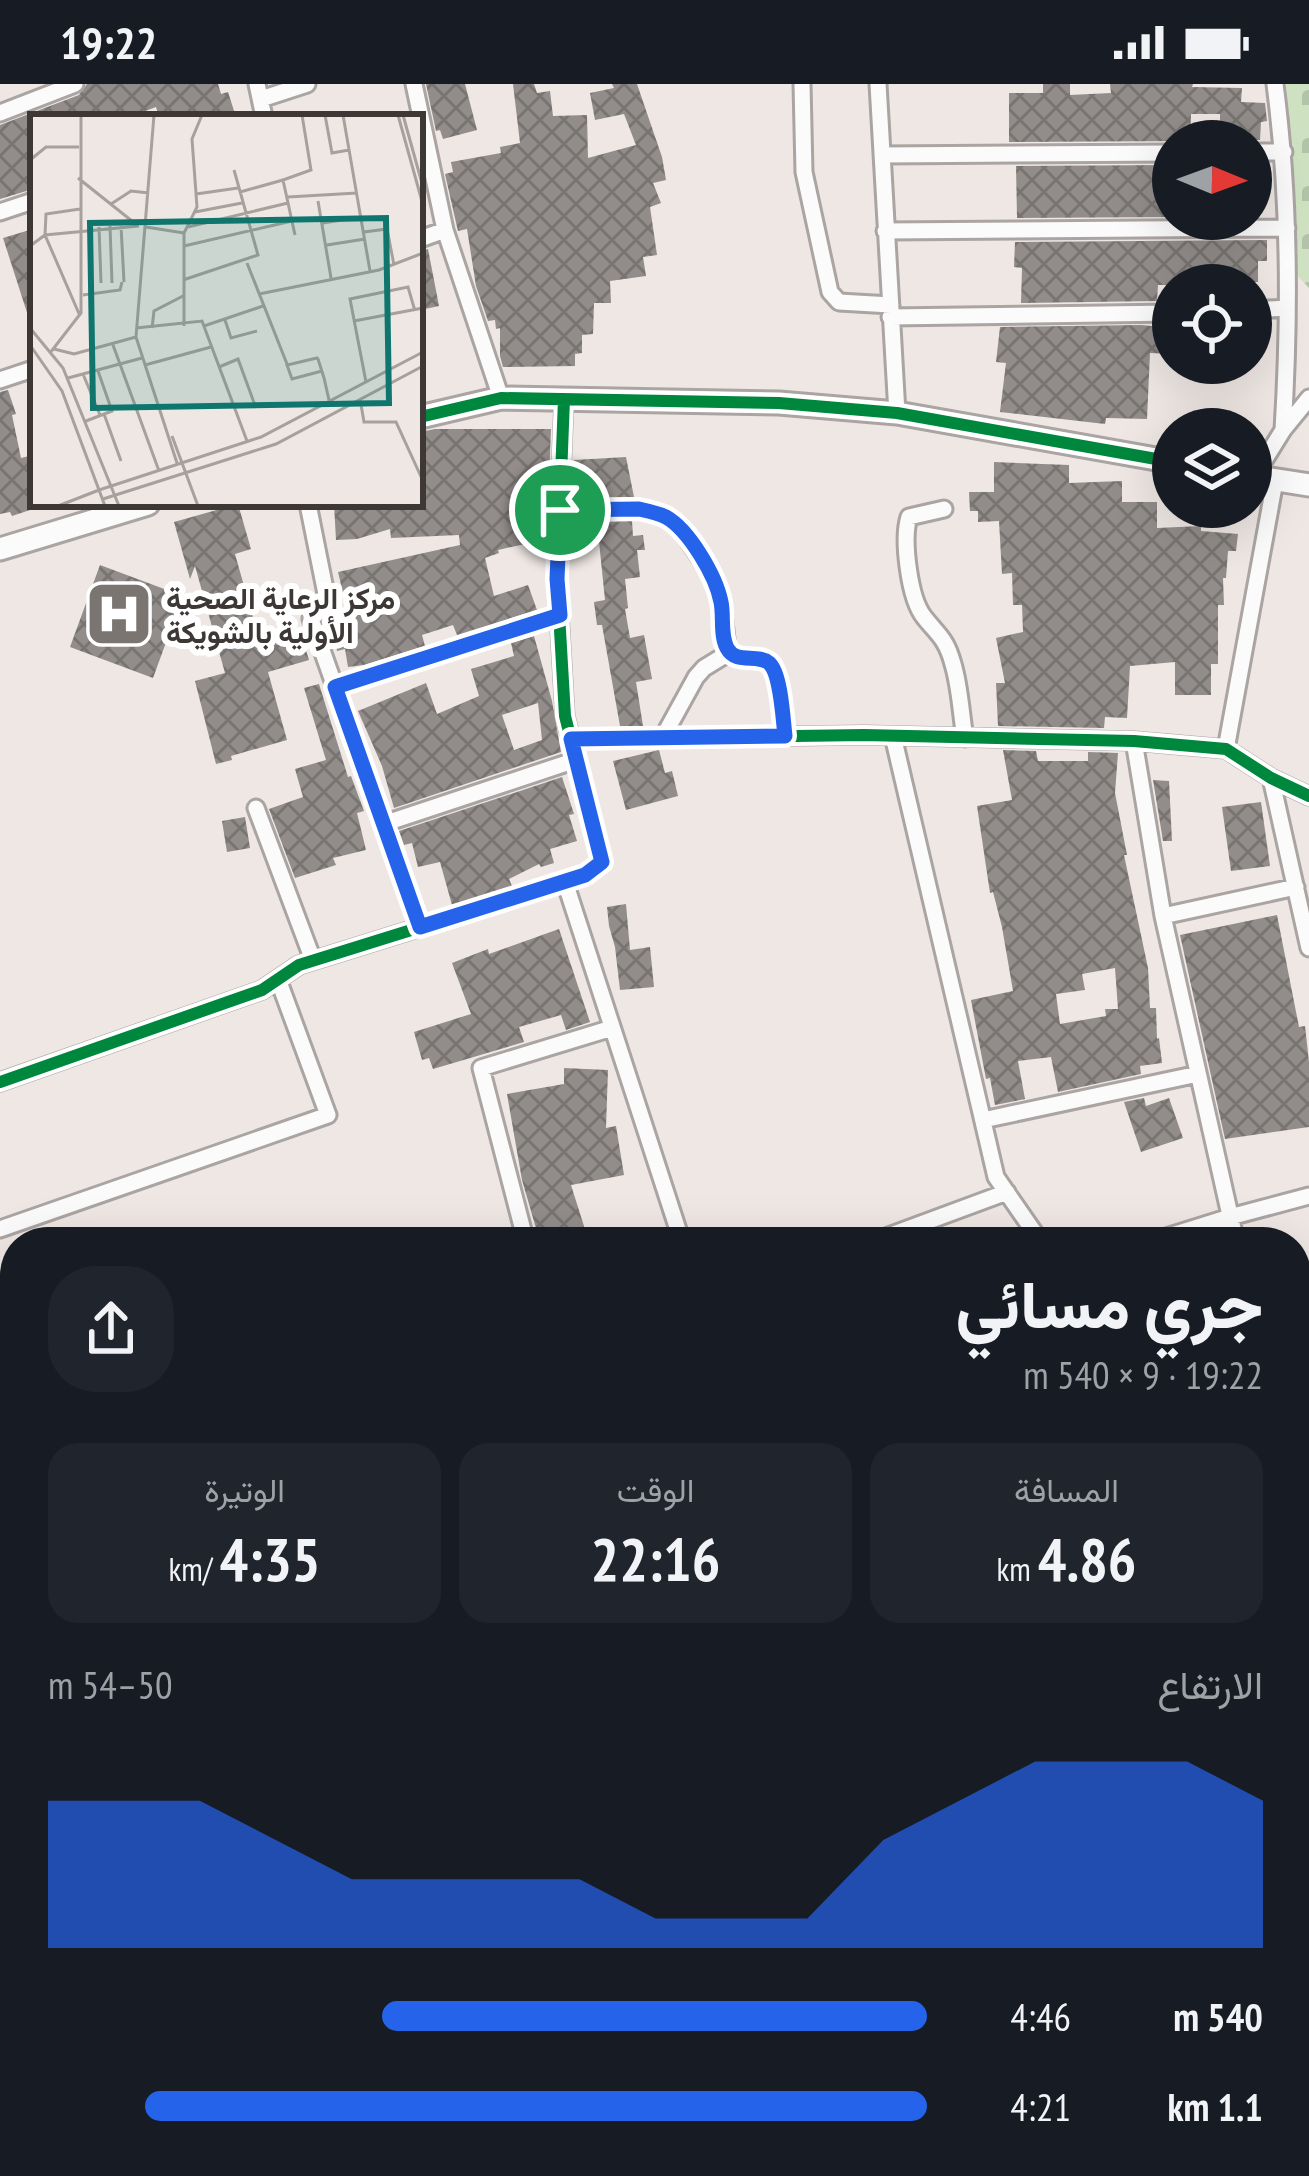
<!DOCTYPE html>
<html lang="ar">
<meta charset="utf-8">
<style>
body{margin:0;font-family:"PT Sans Narrow",Vazirmatn,sans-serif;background:#20242c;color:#f1f3f6;direction:rtl;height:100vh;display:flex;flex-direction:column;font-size:45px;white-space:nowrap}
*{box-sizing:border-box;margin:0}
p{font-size:39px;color:#9ea1a6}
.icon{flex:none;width:66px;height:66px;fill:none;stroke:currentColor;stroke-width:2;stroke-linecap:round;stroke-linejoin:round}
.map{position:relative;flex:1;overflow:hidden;direction:ltr}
.details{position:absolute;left:0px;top:1143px;width:1311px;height:951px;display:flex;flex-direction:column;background:#171b24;border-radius:48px 48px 0 0;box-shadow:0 12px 48px #0002;direction:rtl}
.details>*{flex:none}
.needle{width:78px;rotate:91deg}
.fabs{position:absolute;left:1152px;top:36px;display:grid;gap:24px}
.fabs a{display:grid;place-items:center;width:120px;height:120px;border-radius:50%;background:#171b24;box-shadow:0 12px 48px #0002;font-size:60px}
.pin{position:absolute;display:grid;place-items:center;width:102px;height:102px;color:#fff;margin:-51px;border:6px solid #fff;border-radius:50%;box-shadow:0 3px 12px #0007}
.round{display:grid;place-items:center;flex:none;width:126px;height:126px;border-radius:48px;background:#20242c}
.head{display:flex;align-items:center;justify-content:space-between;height:204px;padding:0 48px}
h1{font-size:66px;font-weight:800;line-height:90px}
.metrics{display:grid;grid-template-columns:repeat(3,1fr);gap:18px;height:204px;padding:12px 48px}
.metrics div{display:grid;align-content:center;border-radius:30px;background:#20242c;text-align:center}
.metrics b{font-size:60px;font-weight:800}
.metrics small{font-size:33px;font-weight:400}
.metrics p{font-size:33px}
.chart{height:336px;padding:24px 48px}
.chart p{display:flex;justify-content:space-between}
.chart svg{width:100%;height:216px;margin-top:12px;fill:#2563eb;opacity:.7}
ul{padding:0 48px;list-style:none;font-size:39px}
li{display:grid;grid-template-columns:192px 144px 1fr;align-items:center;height:90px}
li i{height:30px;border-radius:15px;background:#2563eb}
.status{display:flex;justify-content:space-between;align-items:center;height:84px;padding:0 60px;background:#171b24;direction:ltr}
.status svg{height:33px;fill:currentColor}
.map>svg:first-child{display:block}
.cemetery{fill:url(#cemetery-stones)}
.building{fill:url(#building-cross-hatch);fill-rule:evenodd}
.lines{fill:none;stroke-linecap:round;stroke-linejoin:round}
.minor-casing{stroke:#aaa4a2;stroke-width:21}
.tertiary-casing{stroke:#aaa4a2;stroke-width:27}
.primary-casing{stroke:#c5b8b8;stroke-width:30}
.minor{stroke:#fcfbfb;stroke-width:15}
.tertiary{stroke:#fcfbfb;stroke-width:21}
.primary{stroke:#f5efef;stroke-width:24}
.cycleway-casing{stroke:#fff;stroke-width:20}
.cycleway{stroke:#00873e;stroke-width:12}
.route-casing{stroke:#fff;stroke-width:24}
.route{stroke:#2563eb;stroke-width:15}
.labels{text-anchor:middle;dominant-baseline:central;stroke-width:12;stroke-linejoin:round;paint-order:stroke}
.poi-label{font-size:30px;font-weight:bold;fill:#3d3835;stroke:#fff;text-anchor:start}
.inset-road{fill:none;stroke:#a7a19d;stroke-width:3}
.view{fill:#0f766e;fill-opacity:0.15;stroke:#0f766e;stroke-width:6}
.inset-edge{fill:none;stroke:#3d3835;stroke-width:6}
</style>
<div class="status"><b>19:22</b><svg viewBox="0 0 49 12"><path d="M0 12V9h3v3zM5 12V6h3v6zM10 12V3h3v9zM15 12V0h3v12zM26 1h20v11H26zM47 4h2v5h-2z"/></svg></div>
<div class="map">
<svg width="1309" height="2092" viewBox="0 0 1309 2092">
<defs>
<pattern id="cemetery-stones" width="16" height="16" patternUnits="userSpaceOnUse" patternTransform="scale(3)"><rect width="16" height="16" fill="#cee2c2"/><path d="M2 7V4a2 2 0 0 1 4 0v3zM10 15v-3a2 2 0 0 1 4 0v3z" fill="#b2c3a7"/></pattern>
<pattern id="building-cross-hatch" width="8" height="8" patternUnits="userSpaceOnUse" patternTransform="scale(3)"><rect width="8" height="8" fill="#928d8a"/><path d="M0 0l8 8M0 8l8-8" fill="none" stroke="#787472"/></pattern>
</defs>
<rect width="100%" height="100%" fill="#eee7e3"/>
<path class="cemetery" d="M1286,0H1309V204L1292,186V90Z"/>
<path class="building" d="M87,0H218L221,10L228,8L236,33H159L156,23L129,33H33V105L0,115V41L79,11Z
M426,0H465L477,46L443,55L440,46L436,47Z
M513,0H534L537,9L550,7L553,32L587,31L588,74L636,61L624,30L595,36L590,9L614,4L612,0H637L662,73L666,96L653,99L661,119L650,123L657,171L643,173L646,192L610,197L611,219H594L593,250L582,251V269L575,270V282L503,283L500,272V244L496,245L495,236L488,237L476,202L467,145L458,147L457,143L445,90L453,88L451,78L501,69L500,63L520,59Z
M1043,0H1070V11L1111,9L1110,0H1193L1192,3L1242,4L1241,18L1265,19L1267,37L1261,38L1260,56L1220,57V30H1191L1190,57L1009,58V9H1043Z
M1173,81V133L1017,134L1016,82Z
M33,145V238H30L3,154Z
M1267,156V177H1258V198H1253V201H1158L1157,217L1021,219L1022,184L1014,183L1015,158Z
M428,165L439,222L420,226V167Z
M1141,241L1173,244V270L1150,269L1147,335L1106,334L1105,340L1000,328L1006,279L996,278L1000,243Z
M8,306L16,330L12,331L21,374L29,372L33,383V425L12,432L10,428L0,430V308Z
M435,345H551L548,422H517L525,460L498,466L499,469L485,474L494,512L528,501L537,526L457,551L453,541L422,551L425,562L364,581L348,583L345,565L337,567L333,542L350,539L338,488L460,461L459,451L391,454L390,445L357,455L336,456L334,420H420V348Z
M626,373L634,413L572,414L574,376Z
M994,378L1069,381V399L1122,397V418H1157V444L1201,442V447L1238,450L1236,467H1228L1226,494H1223L1224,521H1218V580H1211V611H1175V578L1130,582L1127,634L1105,633L1104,644L998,642L996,599H1005L996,554L1023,548L1022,521H1013L1012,489L1002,490L999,437L978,438V427H970L969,408H994Z
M238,420L251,465L235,470L259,555L299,544L309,576L268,588L287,656L231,672L232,676L216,680L195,597L225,589L195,482L190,495L174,438Z
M632,437L633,452L643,451L645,466H637L640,493L625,495L628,524L625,525L630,554L644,551L652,595L636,598L643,642H620L602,541H597L594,518L605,516L597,438Z
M100,481L183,512L153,594L70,563Z
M534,552L552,617L561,668L394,724L382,682L358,627L426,599L437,630L479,612L471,585L514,572L511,559ZM538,619L542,656L514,666L502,631Z
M319,600L348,693L351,692L364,727L357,729L366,766L333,774L336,781L295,794L269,725L303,713L295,685L326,676L304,604Z
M659,666L665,689L672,687L678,712L626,726L613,677Z
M1003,666L1036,667L1038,677H1088V668L1118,669L1115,709L1127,771H1124L1148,884L1150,924H1156L1157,955L1159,954L1162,979L1140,982L1141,990L1058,1008L1051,973L1018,977L1025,1015L995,1021L990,994L986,995L971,916L1013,907L1002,843L993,808L990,809L977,722L1012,716ZM1115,884L1118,925H1105L1106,932L1060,940L1056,910L1085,906L1082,890Z
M562,693L574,730L569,731L577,757L550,765L554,779L541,783L539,780L509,795L512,802L452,821L440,778L418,783L412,759L404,761L399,747Z
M1153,696L1169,697L1172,757H1163Z
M1261,718L1270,782L1231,787L1222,723Z
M245,733L250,764L227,768L222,737Z
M626,820L630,866L650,863L654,903L620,906L615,863L609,842L607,823Z
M1277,831L1299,943L1305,942L1309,978V1043L1225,1055L1180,851Z
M559,845L590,938L566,946L561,931L519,943L524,958L433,985L429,974L422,976L414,948L471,930L452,879L488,865L489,870Z
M564,984L608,986L606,1044L616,1042L624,1091L571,1101L589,1158H540L522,1096L507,1010L564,1000Z
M1144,1014L1146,1022L1169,1014L1183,1054L1141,1068L1124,1018Z"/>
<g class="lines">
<defs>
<path id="minor" d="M257,0L264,33
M414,0L445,146L501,314
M802,0L804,88L830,208L839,218L891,221
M878,0L897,329
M1275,0C1290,115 1290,231 1283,346
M261,15L307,0
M0,29L75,0
M1251,68H1284
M882,71L1173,69
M0,128L33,117
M885,147L1287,144
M420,155L445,146
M1251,226L1287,224
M890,233L1173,229
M0,296L33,285
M1254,393L1283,346L1309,314
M308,420L328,520L311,535L420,843
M944,425L909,433C902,455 909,514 924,533C938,551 946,554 953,580C960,603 961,630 965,654
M560,426L639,425L662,431L678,441L713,493L722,520L727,564L737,573L765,576L771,580L777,592L785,652
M335,603L559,531
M893,652L996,1093L1041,1158
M663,653L696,593L704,584L730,568
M571,655L864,651L1134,657L1226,665L1271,694L1309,712
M1134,657L1163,832L1236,1158
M1226,665L1275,397
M1271,694L1309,864
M256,724L313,876
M383,740L576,676
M565,798L682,1158
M1163,832L1296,803
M0,998L262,906L299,881L585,792L602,778L565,632L557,495L564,315
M983,1036L1198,990
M0,1145L328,1031L278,895
M526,1158L481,984L612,944
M872,1158L1007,1108
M1150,1158L1230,1133L1309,1112
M1296,1414L1299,1427
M1296,1638L1309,1636
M1296,1757L1309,1849
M0,1885L15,1886
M1296,1921L1309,1919
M618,2079L620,2092
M786,2079L788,2092
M956,2079L960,2092
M1230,2079L1232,2092"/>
<path id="tertiary" d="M420,333L501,314L779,319L897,329L1173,378
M1251,392L1309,401
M0,465L148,420"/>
<path id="primary" d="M0,1632L15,1660
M0,1826L15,1855
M130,2079L137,2092
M227,2079L233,2092"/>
</defs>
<use href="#minor" class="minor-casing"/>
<use href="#tertiary" class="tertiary-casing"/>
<use href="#primary" class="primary-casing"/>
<use href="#minor" class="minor"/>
<use href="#tertiary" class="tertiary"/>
<use href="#primary" class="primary"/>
<defs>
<path id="cycleway" d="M420,333L501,314L779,319L897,329L1173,378
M571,655L864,651L1134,657L1226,665L1271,694L1309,712
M0,998L262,906L299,881L585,792L602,778L565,632L557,495L564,315"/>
</defs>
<use href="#cycleway" class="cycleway-casing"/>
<use href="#cycleway" class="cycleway"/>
</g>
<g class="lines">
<defs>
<path id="route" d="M639,425C648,427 658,429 666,433C689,446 716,492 721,518C724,532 720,551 727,564C736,581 757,569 769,579C781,589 783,636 785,652L571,655L602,778L585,791L420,843L335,603L560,531L557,495L560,426Z"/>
</defs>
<use href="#route" class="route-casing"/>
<use href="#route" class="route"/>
</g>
<defs>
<symbol id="hospital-square" viewBox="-11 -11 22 22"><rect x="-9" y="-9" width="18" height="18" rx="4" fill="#7b7572" stroke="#fff"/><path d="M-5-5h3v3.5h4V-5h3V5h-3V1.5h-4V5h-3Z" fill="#fff"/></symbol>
</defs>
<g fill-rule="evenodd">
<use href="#hospital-square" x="81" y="492" width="76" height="76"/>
</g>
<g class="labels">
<g class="poi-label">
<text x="166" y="513">مركز الرعاية الصحية<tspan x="166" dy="34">الأولية بالشويكة</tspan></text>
</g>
</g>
<g transform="translate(30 30)">
<rect width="393" height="393" fill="#eee7e3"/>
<path class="inset-road" d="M124,1L106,223L147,349M295,1L302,39L319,36M313,1L340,157M368,1L393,91M373,1L393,73M0,46L16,33H49M48,64L107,111M210,78L253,66M166,80L208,74M258,83L327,79M288,87L301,164M81,90L101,77L119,79M165,98L212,89M293,109L331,103M80,112L82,169M91,112L94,168M69,113L71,169M116,113L154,119M158,113L258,89M334,118L357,115L364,151M265,121L253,66L281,56L272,1M297,131L335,125M0,132L15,121L109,112M154,132L262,107M217,149L257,250M153,166L228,141L204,56M229,180L349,156L393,139M53,181L90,176L92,168M50,202L15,121L16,100L50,95M195,206L201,224L227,217M324,207L393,194M154,212V119L167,93L162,25L172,1M174,212L233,192M0,214L33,254L89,392M106,214L172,207L217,327M122,214L124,197L153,182M0,231L32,277L75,392M83,231L129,357M24,235L44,240L106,223M20,239L51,199V1M115,251L181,233M189,253L208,245L226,294M292,257L262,265L257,251L287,244L288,245L294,264L299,286M53,260L70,301M38,264L112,244M336,268L320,185L378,173L385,197M330,285L334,308H366L393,367M74,300L91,347M56,307L82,297L68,257M142,322L168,392M69,376L231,323L393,238M73,385L246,330L393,252M28,392L69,376"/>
<path class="view" d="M356,104L359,289L63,294L60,109Z"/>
<rect width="393" height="393" class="inset-edge"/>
</g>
</svg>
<div class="fabs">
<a><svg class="needle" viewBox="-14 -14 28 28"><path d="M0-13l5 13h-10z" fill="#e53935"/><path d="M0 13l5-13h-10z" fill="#9ea1a6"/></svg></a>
<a><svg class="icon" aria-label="locate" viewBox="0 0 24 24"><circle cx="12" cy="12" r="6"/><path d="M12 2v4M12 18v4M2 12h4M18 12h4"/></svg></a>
<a><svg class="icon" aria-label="layers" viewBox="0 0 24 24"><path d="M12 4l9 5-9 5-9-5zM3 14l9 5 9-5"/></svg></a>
</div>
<div class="pin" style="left:560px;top:426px;background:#1e9e55"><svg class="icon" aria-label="arrive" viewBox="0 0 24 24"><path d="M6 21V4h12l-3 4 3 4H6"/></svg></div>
<section class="details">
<div class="head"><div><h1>جري مسائي</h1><p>19:22 · 9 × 540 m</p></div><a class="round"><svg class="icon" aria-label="share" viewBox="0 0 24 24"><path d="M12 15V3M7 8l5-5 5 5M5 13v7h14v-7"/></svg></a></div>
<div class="metrics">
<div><p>المسافة</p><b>4.86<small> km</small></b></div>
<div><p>الوقت</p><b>22:16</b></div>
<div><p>الوتيرة</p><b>4:35<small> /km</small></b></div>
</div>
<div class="chart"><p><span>الارتفاع</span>50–54 m</p>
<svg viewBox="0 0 160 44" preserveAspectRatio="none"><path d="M0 44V14L10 14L20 14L30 22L40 30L50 30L60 30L70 30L80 38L90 38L100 38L110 22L120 14L130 6L140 6L150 6L160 14V44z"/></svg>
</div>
<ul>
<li><b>540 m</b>4:46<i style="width:62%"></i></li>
<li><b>1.1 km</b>4:21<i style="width:89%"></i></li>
</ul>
</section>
</div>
